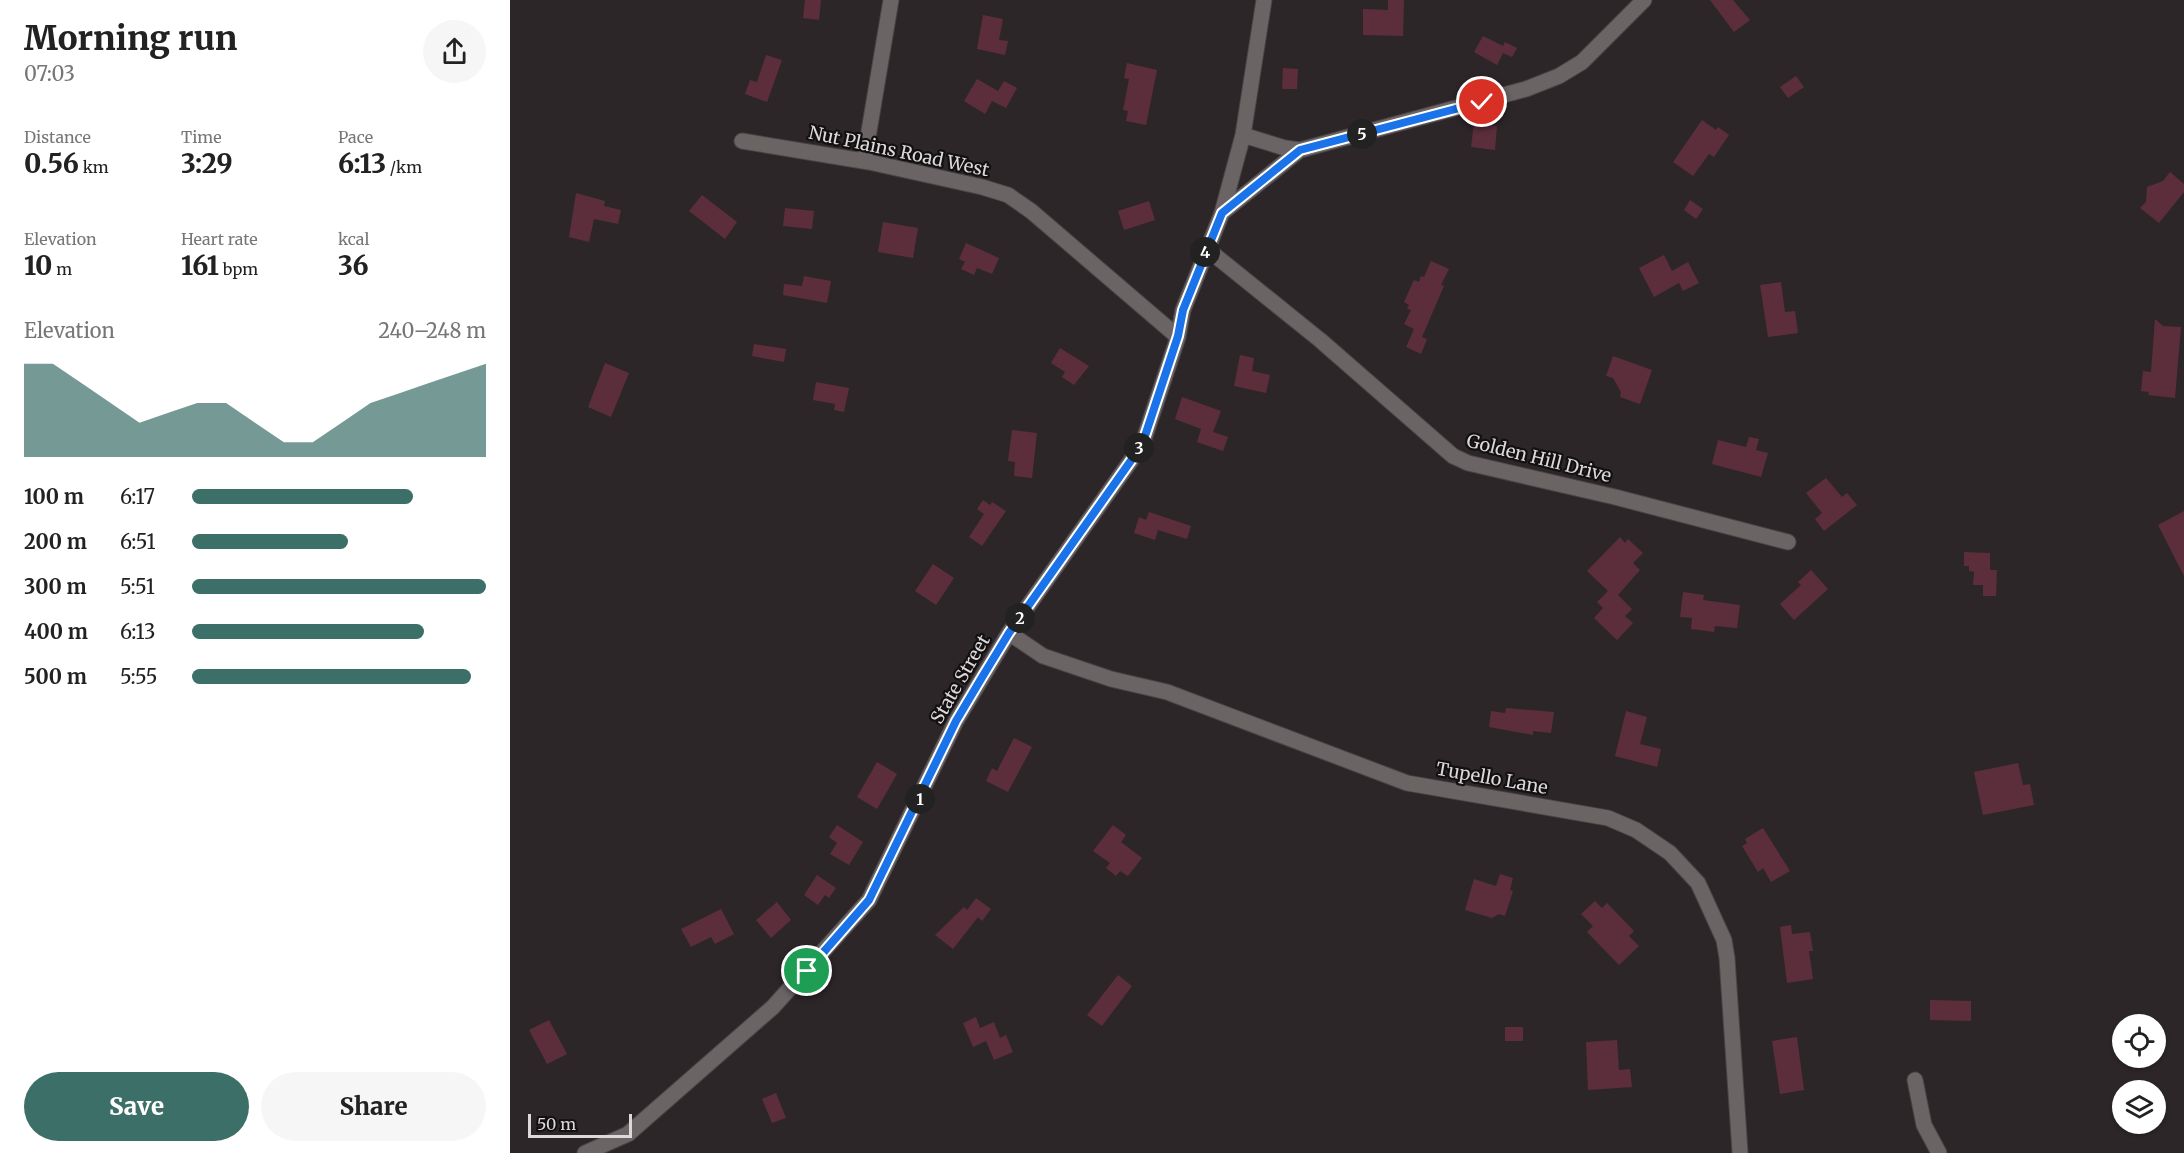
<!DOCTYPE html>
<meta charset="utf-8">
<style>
body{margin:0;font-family:Merriweather,serif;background:#f6f6f6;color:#222;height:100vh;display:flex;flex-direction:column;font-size:22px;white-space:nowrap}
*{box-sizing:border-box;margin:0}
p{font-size:20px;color:#767676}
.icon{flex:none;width:33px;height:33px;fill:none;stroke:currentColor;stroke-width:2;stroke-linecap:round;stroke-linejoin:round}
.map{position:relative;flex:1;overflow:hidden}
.details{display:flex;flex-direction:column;background:#fff;width:510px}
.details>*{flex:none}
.tools{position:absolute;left:1602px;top:1014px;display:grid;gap:12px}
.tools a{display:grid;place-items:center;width:54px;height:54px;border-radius:50%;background:#fff;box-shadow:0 2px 4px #0004;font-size:30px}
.scale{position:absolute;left:18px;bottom:15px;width:104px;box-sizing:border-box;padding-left:6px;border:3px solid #ddd9da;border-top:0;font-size:16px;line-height:21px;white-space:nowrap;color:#ddd9da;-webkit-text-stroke:4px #131011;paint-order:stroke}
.pin{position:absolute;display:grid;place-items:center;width:51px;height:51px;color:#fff;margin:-26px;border:3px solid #fff;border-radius:50%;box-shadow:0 2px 6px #0007}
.km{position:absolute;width:30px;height:30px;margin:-15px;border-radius:50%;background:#222;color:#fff;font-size:16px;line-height:30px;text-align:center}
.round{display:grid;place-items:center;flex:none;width:63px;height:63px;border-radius:32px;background:#f6f6f6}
.head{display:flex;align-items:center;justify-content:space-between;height:102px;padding:0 24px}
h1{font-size:33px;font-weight:800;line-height:45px}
.metrics{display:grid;grid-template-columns:repeat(3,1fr);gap:9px;height:102px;padding:6px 24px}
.metrics div{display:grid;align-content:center}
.metrics b{font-size:26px;font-weight:800}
.metrics small{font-size:16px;font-weight:400}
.metrics p{font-size:16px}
.chart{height:168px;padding:12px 24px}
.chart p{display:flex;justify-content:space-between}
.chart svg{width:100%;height:108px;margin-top:6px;fill:#3b6f68;opacity:.7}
.action{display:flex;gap:12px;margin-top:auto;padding:12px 24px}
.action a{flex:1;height:69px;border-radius:36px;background:#3b6f68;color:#fff;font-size:24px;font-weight:800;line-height:69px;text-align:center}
.action a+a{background:#f6f6f6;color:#222}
ul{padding:0 24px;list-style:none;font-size:20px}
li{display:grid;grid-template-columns:96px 72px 1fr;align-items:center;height:45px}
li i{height:15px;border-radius:8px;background:#3b6f68}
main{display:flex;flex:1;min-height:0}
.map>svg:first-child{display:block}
.building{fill:#5c2e3b}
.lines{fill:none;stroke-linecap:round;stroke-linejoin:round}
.minor-casing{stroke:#494445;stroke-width:17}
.minor{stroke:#6b6465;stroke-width:15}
.route-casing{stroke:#fff;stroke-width:12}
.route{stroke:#1a73e8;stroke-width:8}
.labels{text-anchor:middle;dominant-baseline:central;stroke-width:4.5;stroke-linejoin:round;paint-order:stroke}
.street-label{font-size:18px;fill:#ddd9da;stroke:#131011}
</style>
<main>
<section class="details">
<div class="head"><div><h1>Morning run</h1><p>07:03</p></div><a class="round"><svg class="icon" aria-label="share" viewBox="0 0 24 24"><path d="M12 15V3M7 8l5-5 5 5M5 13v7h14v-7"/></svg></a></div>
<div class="metrics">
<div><p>Distance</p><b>0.56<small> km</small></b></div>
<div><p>Time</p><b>3:29</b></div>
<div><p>Pace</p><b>6:13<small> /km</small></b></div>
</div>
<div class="metrics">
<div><p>Elevation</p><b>10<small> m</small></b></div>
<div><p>Heart rate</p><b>161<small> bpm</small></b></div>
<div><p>kcal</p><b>36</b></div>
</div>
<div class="chart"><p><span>Elevation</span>240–248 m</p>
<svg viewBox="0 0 160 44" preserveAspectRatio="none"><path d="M0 44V6L10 6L20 14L30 22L40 30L50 26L60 22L70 22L80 30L90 38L100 38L110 30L120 22L130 18L140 14L150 10L160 6V44z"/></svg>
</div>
<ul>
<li><b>100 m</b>6:17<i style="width:75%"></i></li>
<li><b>200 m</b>6:51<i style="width:53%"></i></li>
<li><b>300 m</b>5:51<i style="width:100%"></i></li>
<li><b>400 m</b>6:13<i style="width:79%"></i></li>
<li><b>500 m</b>5:55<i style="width:95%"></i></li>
</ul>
<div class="action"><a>Save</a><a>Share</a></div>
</section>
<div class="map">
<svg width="1674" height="1153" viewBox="0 0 1674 1153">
<rect width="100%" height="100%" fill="#2d2628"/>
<path class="building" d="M295,0H311L309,20L293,18Z
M878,0H894L893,36L853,35V9L878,10Z
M1200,0H1223L1240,20L1224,32Z
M473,15L493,19L489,40L498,41L495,55L467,49Z
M973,36L993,46L995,42L1007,48L1002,57L993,53L987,65L964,52Z
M256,55L272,60L257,102L235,94L240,80L247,82Z
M617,63L647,70L636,125L616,121L618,111L613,110L619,79L614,78Z
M773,68L788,69L787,89H772Z
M1286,76L1294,87L1278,98L1270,87Z
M467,79L488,91L494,81L507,88L496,108L482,101L475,114L454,101Z
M1192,120L1206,130L1208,127L1219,135L1204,157L1199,154L1183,176L1163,162Z
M964,123L987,126L985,150L961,147Z
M1660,172L1674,184V192L1649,223L1630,208L1636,202L1637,187L1653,181Z
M66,193L95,201L94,206L111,210L108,224L84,219L79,242L59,237Z
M192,195L227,222L215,239L179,211Z
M1180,200L1193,209L1186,219L1174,210Z
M639,201L645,220L614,230L608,211Z
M275,208L304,211L302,229L273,226Z
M373,222L408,228L403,258L368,252Z
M456,243L489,258L482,274L467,268L464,275L451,269L455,262L449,259Z
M1154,255L1162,271L1178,262L1189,283L1173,291L1169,283L1144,297L1129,268Z
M921,261L939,269L931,285L934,286L912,337L917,339L911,354L896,347L904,329L894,324L901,310L897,309L899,305L894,302L904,280L909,282L911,276L914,277Z
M294,276L321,281L317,303L273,295L274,284L292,286Z
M1271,282L1275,312L1285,311L1288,333L1258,337L1250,285Z
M1645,319L1653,326L1671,327L1665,398L1638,395L1639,392L1631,391L1633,371L1641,372Z
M244,344L276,349L274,362L242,356Z
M550,348L579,366L564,385L552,377L555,372L541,363Z
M730,355L744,358L742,371L760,375L756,393L724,386Z
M1103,356L1142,370L1130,404L1110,397L1111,392L1103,378L1096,376Z
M95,363L119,373L101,417L78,407Z
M306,382L339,388L334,412L324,410L325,404L303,400Z
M672,397L711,411L703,432L718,437L713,451L687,442L691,429L665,419Z
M502,430L527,433L522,478L504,476L505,462L498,461Z
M1239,437L1249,439L1246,450L1258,453L1251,477L1202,464L1208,440L1236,447Z
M1316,478L1332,497L1337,493L1347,505L1314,531L1305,519L1312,513L1296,493Z
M473,500L480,505L482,502L496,511L472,546L459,537L474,514L467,509Z
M1674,511V576L1648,525Z
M639,512L681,526L677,539L648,530L645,540L624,533L629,517L636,520Z
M1110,537L1115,543L1118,539L1133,553L1123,563L1130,570L1108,595L1122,609L1115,616L1123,623L1107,640L1084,618L1093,608L1087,602L1098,591L1077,571Z
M1454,552L1480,553V570H1487L1486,596H1473V585H1463L1464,572L1459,571V566H1454Z
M423,564L444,578L426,605L405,591Z
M1301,570L1318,589L1284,620L1270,604L1291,585L1288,582Z
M1173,592L1194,595L1193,600L1230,605L1227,628L1205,626L1204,632L1181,629L1182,618L1170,617Z
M996,708L1044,712L1041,733L1023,731V735L979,727L981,711L995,713Z
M1116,711L1137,717L1130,744L1151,749L1147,767L1105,756Z
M504,738L522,747L498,792L476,781L482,768L487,771Z
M367,762L387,774L367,809L347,797Z
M1508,763L1513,785L1520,784L1524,805L1473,815L1464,772Z
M327,825L353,842L339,865L320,854L327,843L319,837Z
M603,825L616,835L611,842L632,858L618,876L610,871L606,876L596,868L600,863L583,851Z
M1253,828L1280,871L1261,882L1253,868L1248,872L1232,846L1237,843L1235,839Z
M990,874L1003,878L1000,890L1003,891L995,916L989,914L982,918L955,910L964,879L986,886Z
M307,875L326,888L319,898L315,895L308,905L294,895Z
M466,898L481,909L472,921L468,917L443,949L425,935L454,907L457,910Z
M1085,901L1092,908L1097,903L1124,931L1119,936L1129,946L1109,965L1077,932L1083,926L1071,914Z
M267,902L281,920L261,938L246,920Z
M211,909L224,934L205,944L201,937L181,947L171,929Z
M1281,925L1282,934L1300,932L1303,951H1299L1303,979L1277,983L1270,927Z
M608,975L622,986L592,1026L577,1015Z
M1420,1000L1461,1001V1021L1420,1020Z
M466,1017L470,1028L484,1022L490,1038L496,1035L503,1052L484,1060L476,1041L463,1047L453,1023Z
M39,1020L57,1054L37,1064L19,1030Z
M995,1027H1013V1041H995Z
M1287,1037L1294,1090L1270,1094L1262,1041Z
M1107,1040L1109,1070L1120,1069L1122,1087L1078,1090L1076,1042Z
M266,1093L276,1118L262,1123L252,1099Z"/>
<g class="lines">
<defs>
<path id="minor" d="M733,135L775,148L790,150L1016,89L1049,76L1072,62L1134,0
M232,141L359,162L472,187L498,195L521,211L668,337
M354,161L381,0
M712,213L790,150
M697,249L810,340L943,456L958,463L1105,497L1278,542
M499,633L533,656L601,679L657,692L897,783L1098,818L1126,830L1160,853L1188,883L1214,940L1217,958L1230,1152
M1405,1080L1414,1125L1429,1153
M75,1153L118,1134L263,1007L359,900L446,721L499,633L632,445L668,337L673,310L712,213L733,135L754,0"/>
</defs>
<use href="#minor" class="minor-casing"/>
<use href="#minor" class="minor"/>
</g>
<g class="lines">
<defs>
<path id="route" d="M297,971L359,900L446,721L471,679L499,633L632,445L668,336L673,310L712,213L790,150L972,102"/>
</defs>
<use href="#route" class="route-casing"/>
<use href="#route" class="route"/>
</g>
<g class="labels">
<g class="street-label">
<text transform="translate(389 151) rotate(12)">Nut Plains Road West</text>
<text transform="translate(1029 458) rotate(14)">Golden Hill Drive</text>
<text transform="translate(450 679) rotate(-60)">State Street</text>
<text transform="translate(982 778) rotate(10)">Tupello Lane</text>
</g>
</g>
</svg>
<div class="tools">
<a><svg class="icon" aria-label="locate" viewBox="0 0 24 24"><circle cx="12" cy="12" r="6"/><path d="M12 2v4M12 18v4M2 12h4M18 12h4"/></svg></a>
<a><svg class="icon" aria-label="layers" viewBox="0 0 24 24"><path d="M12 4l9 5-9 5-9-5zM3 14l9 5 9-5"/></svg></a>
</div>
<div class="scale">50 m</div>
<div class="pin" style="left:297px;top:971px;background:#1e9e55"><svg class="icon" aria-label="arrive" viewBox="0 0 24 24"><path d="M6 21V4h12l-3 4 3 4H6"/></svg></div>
<div class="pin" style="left:972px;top:102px;background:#d93025"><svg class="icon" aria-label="check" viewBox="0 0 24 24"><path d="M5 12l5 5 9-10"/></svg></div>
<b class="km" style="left:410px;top:799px">1</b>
<b class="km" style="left:510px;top:618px">2</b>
<b class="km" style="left:629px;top:448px">3</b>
<b class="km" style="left:695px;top:252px">4</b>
<b class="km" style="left:852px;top:134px">5</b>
</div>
</main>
